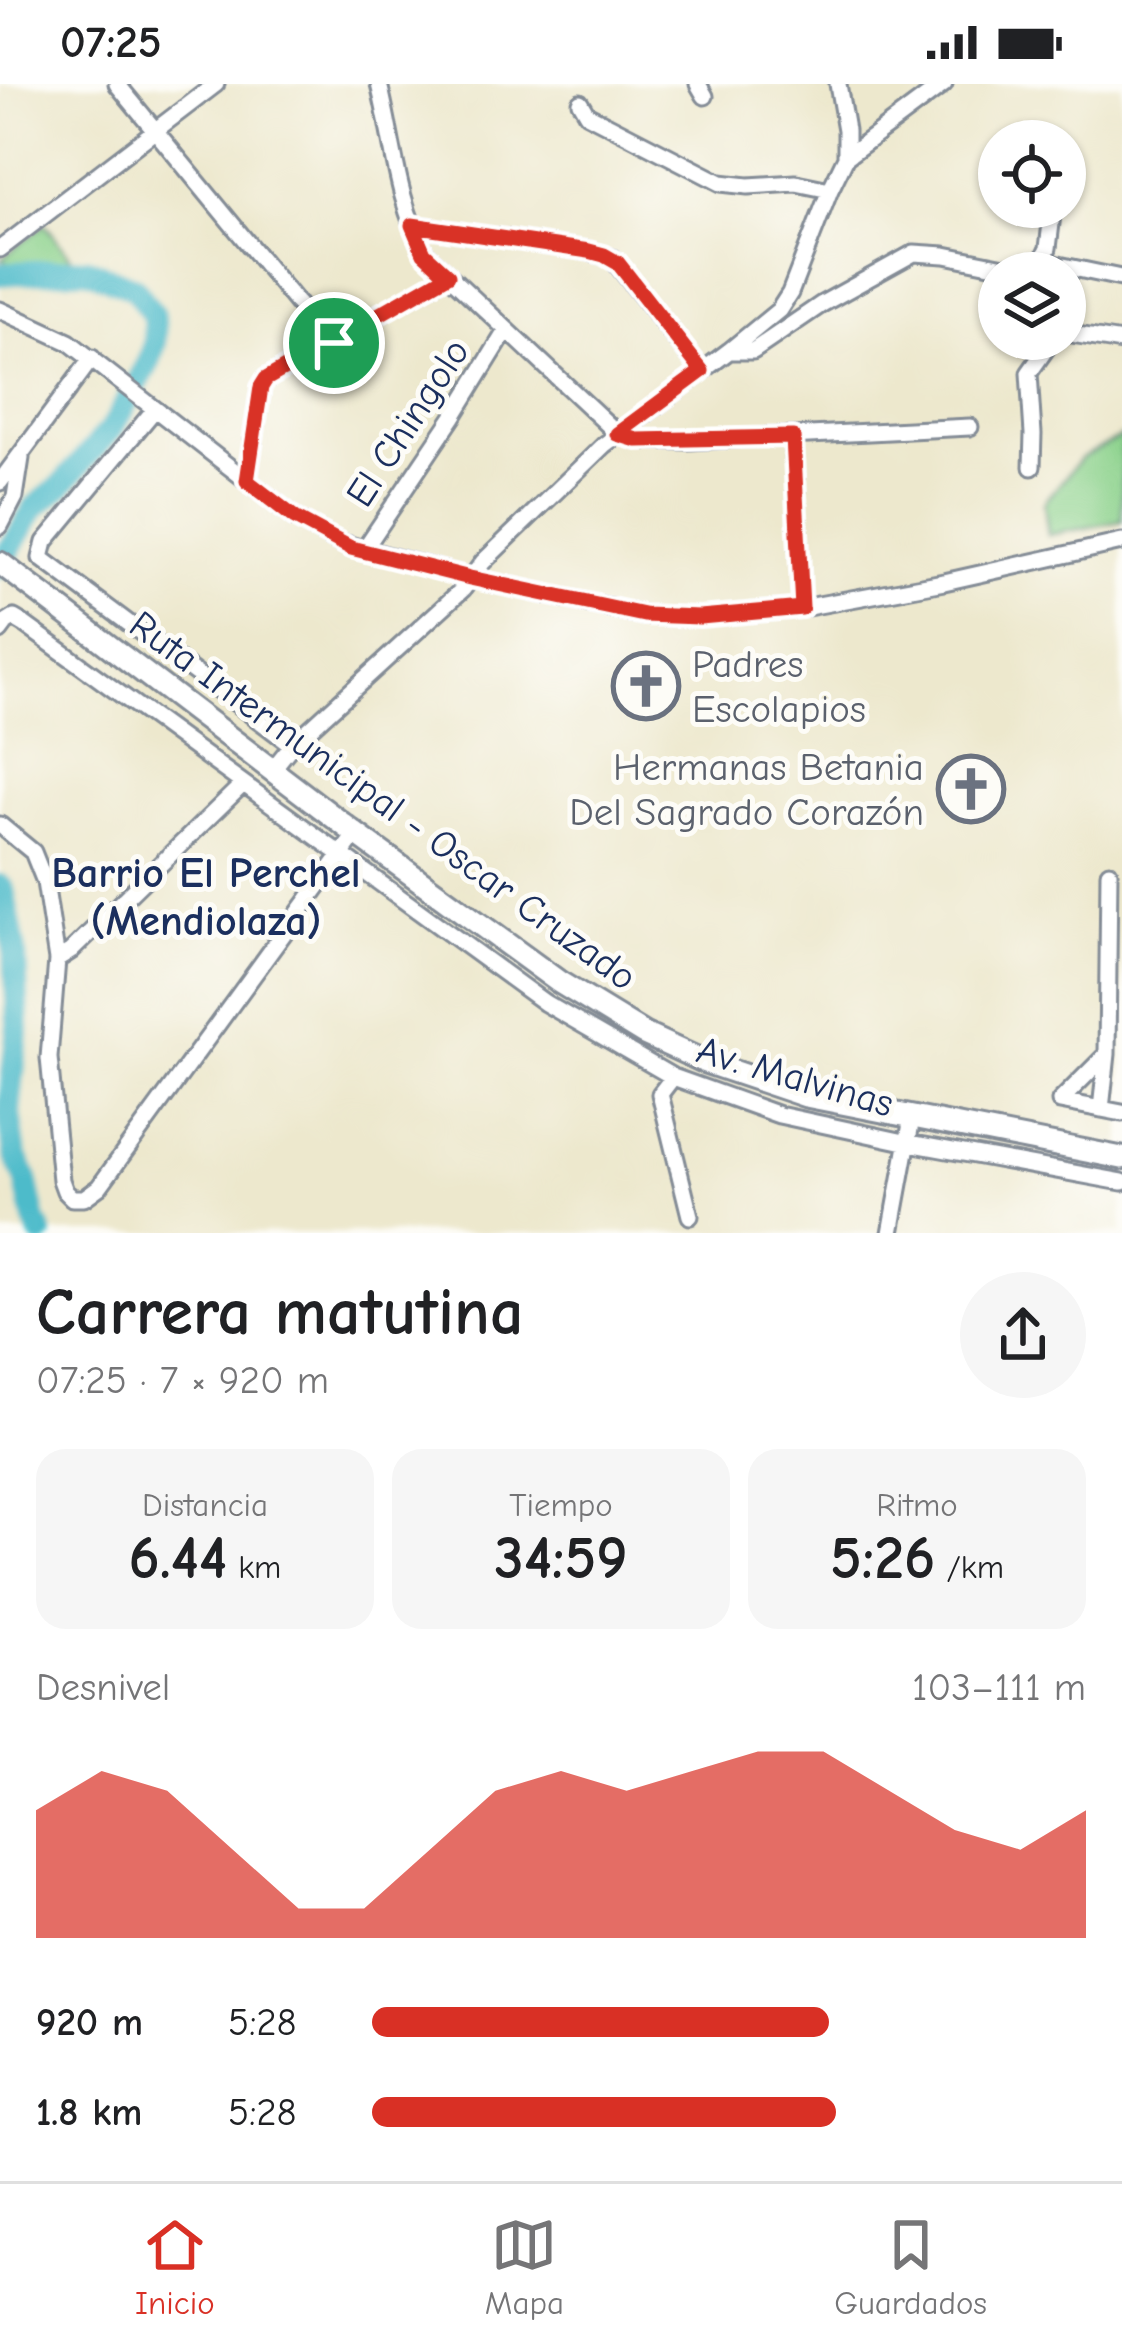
<!DOCTYPE html>
<html lang="es">
<meta charset="utf-8">
<style>
body{margin:0;font-family:"Comic Neue",sans-serif;background:#f6f6f6;color:#202124;height:100vh;display:flex;flex-direction:column;font-size:45px;white-space:nowrap}
*{box-sizing:border-box;margin:0}
p{font-size:39px;color:#757577}
.icon{flex:none;width:66px;height:66px;fill:none;stroke:currentColor;stroke-width:2;stroke-linecap:round;stroke-linejoin:round}
.map{position:relative;height:1149px;overflow:hidden}
.panel{display:flex;flex-direction:column;background:#fff;flex:1}
.panel>*{flex:none}
.tools{position:absolute;left:978px;top:36px;display:grid;gap:24px}
.tools a{display:grid;place-items:center;width:108px;height:108px;border-radius:50%;background:#fff;box-shadow:0 3px 9px #0004;font-size:60px}
.pin{position:absolute;display:grid;place-items:center;width:102px;height:102px;color:#fff;margin:-51px;border:6px solid #fff;border-radius:50%;box-shadow:0 3px 12px #0007}
.round{display:grid;place-items:center;flex:none;width:126px;height:126px;border-radius:63px;background:#f6f6f6}
.head{display:flex;align-items:center;justify-content:space-between;height:204px;padding:0 36px}
h1{font-size:66px;font-weight:700;line-height:90px}
.figures{display:grid;grid-template-columns:repeat(3,1fr);gap:18px;height:204px;padding:12px 36px}
.figures div{display:grid;align-content:center;border-radius:30px;background:#f6f6f6;text-align:center}
.figures b{font-size:60px;font-weight:700}
.figures small{font-size:33px;font-weight:400}
.figures p{font-size:33px}
.chart{height:336px;padding:24px 36px}
.chart p{display:flex;justify-content:space-between}
.chart svg{width:100%;height:216px;margin-top:12px;fill:#d93025;opacity:.7}
ul{padding:0 36px;list-style:none;font-size:39px}
li{display:grid;grid-template-columns:192px 144px 1fr;align-items:center;height:90px}
li i{height:30px;border-radius:15px;background:#d93025}
.status{display:flex;justify-content:space-between;align-items:center;height:84px;padding:0 60px;background:#fff;direction:ltr}
.status svg{height:33px;fill:currentColor}
.tabs{display:flex;justify-content:space-around;align-items:center;height:168px;border-top:3px solid #e0e0e0;background:#fff;font-size:33px;color:#757577}
.tabs a{display:grid;justify-items:center;gap:6px}
.tabs .selected{color:#d93025}
.map>svg:first-child{display:block}
.green{fill:#8cd28c;stroke:#548075;stroke-width:3}
.lines{fill:none;stroke-linecap:round;stroke-linejoin:round}
.river{stroke:#4ebbca;stroke-width:24}
.minor-casing{stroke:#848c96;stroke-width:21}
.major-casing{stroke:#848c96;stroke-width:27}
.minor{stroke:#fff;stroke-width:15}
.major{stroke:#fff;stroke-width:21}
.route-casing{stroke:#fff;stroke-width:24}
.route{stroke:#d93025;stroke-width:15}
.labels{text-anchor:middle;dominant-baseline:central;stroke-width:10;stroke-linejoin:round;paint-order:stroke}
.street-label{font-size:39px;fill:#1b2f5e;stroke:#fdfcf7}
.worship-label{font-size:39px;fill:#5b616d;stroke:#fdfcf7;text-anchor:start}
.neighbourhood-label{font-size:42px;font-weight:bold;fill:#1b2f5e;stroke:#fdfcf7}
</style>
<div class="status"><b>07:25</b><svg viewBox="0 0 49 12"><path d="M0 12V9h3v3zM5 12V6h3v6zM10 12V3h3v9zM15 12V0h3v12zM26 1h20v11H26zM47 4h2v5h-2z"/></svg></div>
<div class="map">
<svg width="1122" height="1149" viewBox="0 0 1122 1149">
<rect width="100%" height="100%" fill="#fdfcf7"/>
<filter id="ink" filterUnits="userSpaceOnUse"><feTurbulence type="fractalNoise" baseFrequency=".00833" numOctaves="2"/><feDisplacementMap in="SourceGraphic" scale="24" xChannelSelector="R" yChannelSelector="G"/><feConvolveMatrix kernelMatrix="1 2 1 2 8 2 1 2 1" color-interpolation-filters="sRGB"/></filter>
<filter id="wash" filterUnits="userSpaceOnUse"><feTurbulence type="fractalNoise" baseFrequency=".004" numOctaves="4" result="noise"/><feDisplacementMap in="SourceGraphic" scale="48" xChannelSelector="R" yChannelSelector="G"/><feGaussianBlur stdDeviation="2.7" result="paint"/><feColorMatrix in="noise" values="0 0 0 0 0 0 0 0 0 0 0 0 0 0 0 0 0 1.4 0 .05"/><feComposite in="paint" operator="in"/></filter>
<g filter="url(#wash)">
<rect width="100%" height="100%" fill="#ede8cd"/>
<path class="green" d="M45,140L78,183L18,188L2,174Z
M1122,352V437L1048,451L1044,419L1080,375Z"/>
<g class="lines">
<path class="river" d="M0,190L87,185L134,204L154,232L155,259L149,278L112,344L60,403L35,423L0,482
M0,802L3,805L15,868L18,940L9,1029L15,1071L26,1095L35,1137L41,1149"/>
</g>
</g>
<g filter="url(#ink)">
<g class="lines">
<defs>
<path id="minor" d="M117,0L296,218L334,259
M379,0C393,56 397,118 425,169L617,349L637,356L689,357L970,343
M698,0L705,12
M838,0L846,46V73
M580,18L587,30L721,99L748,102L796,99L830,106
M412,141L589,167L612,174L702,287
M0,165L216,0
M1042,178L1048,164L1053,123
M0,226L69,258L295,434L339,458L470,494L643,531L700,533L802,524L944,498L1122,458
M1065,249L1122,258
M729,267H753L822,220L914,169L945,171L1010,184L1024,185L1042,178L1054,180L1121,194
M155,325L45,458L41,474L292,661
M793,353L802,524
M1032,383L1033,350L1029,289L1053,255
M247,397L261,303L266,295L448,191
M0,398L92,274
M0,442L15,413L21,374
M363,467L453,333L506,247
M0,547L6,539L14,534L24,540L545,919L673,993L779,1031L909,1059L1122,1098
M271,687L292,661L463,505L483,478L604,361L729,267L779,226L790,209L830,106L846,73L944,0
M0,741L33,768L45,798L57,876L49,974L61,1096L65,1107L72,1114H84L99,1103L356,750
M57,876L71,867L243,700
M1107,970L1109,788
M673,993L660,1010L690,1132
M1060,1017L1107,970L1101,1025
M1060,1017L1122,1029
M891,1149L912,1034"/>
<path id="major" d="M0,479L356,750L559,898L644,950L705,978L806,1012L1122,1074"/>
</defs>
<use href="#minor" class="minor-casing"/>
<use href="#major" class="major-casing"/>
<use href="#minor" class="minor"/>
<use href="#major" class="major"/>
</g>
</g>
<g class="lines" filter="url(#ink)">
<defs>
<path id="route" d="M412,141L589,167L604,171L618,179L702,287L617,350L637,356L793,353L802,524L700,533L644,531L470,494L351,464L295,434L247,397L261,303L266,295L448,191L424,169Z"/>
</defs>
<use href="#route" class="route-casing"/>
<use href="#route" class="route"/>
</g>
<defs>
<symbol id="church-ring" viewBox="-11 -11 22 22"><circle r="9.5" fill="#fdfcf7" stroke="#6b7280" stroke-width="1.5"/><path d="M-1.2-6h2.4v3.5h3.3v2.4h-3.3V6h-2.4V-.1h-3.3v-2.4h3.3Z" fill="#6b7280"/></symbol>
</defs>
<g fill-rule="evenodd">
<use href="#church-ring" x="608" y="564" width="76" height="76"/>
<use href="#church-ring" x="933" y="667" width="76" height="76"/>
</g>
<g class="labels">
<g class="street-label">
<text transform="translate(408 339) rotate(-57)">El Chingolo</text>
<text transform="translate(383 717) rotate(36)">Ruta Intermunicipal - Oscar Cruzado</text>
<text transform="translate(795 993) rotate(16)">Av. Malvinas</text>
</g>
<g class="worship-label">
<text x="692" y="580">Padres<tspan x="692" dy="45">Escolapios</tspan></text>
<text x="924" y="683" text-anchor="end">Hermanas Betania<tspan x="924" dy="45">Del Sagrado Corazón</tspan></text>
</g>
<g class="neighbourhood-label">
<text x="206" y="789">Barrio El Perchel<tspan x="206" dy="48">(Mendiolaza)</tspan></text>
</g>
</g>
</svg>
<div class="tools">
<a><svg class="icon" aria-label="locate" viewBox="0 0 24 24"><circle cx="12" cy="12" r="6"/><path d="M12 2v4M12 18v4M2 12h4M18 12h4"/></svg></a>
<a><svg class="icon" aria-label="layers" viewBox="0 0 24 24"><path d="M12 4l9 5-9 5-9-5zM3 14l9 5 9-5"/></svg></a>
</div>
<div class="pin" style="left:334px;top:259px;background:#1e9e55"><svg class="icon" aria-label="arrive" viewBox="0 0 24 24"><path d="M6 21V4h12l-3 4 3 4H6"/></svg></div>
</div>
<section class="panel">
<div class="head"><div><h1>Carrera matutina</h1><p>07:25 · 7 × 920 m</p></div><a class="round"><svg class="icon" aria-label="share" viewBox="0 0 24 24"><path d="M12 15V3M7 8l5-5 5 5M5 13v7h14v-7"/></svg></a></div>
<div class="figures">
<div><p>Distancia</p><b>6.44<small> km</small></b></div>
<div><p>Tiempo</p><b>34:59</b></div>
<div><p>Ritmo</p><b>5:26<small> /km</small></b></div>
</div>
<div class="chart"><p><span>Desnivel</span>103–111 m</p>
<svg viewBox="0 0 160 44" preserveAspectRatio="none"><path d="M0 44V18L10 10L20 14L30 26L40 38L50 38L60 26L70 14L80 10L90 14L100 10L110 6L120 6L130 14L140 22L150 26L160 18V44z"/></svg>
</div>
<ul>
<li><b>920 m</b>5:28<i style="width:64%"></i></li>
<li><b>1.8 km</b>5:28<i style="width:65%"></i></li>
</ul>
</section>
<nav class="tabs">
<a class="selected"><svg class="icon" aria-label="home" viewBox="0 0 24 24"><path d="M3 11l9-7 9 7M6 9v11h12V9"/></svg>Inicio</a>
<a><svg class="icon" aria-label="map" viewBox="0 0 24 24"><path d="M3 6l6-2 6 2 6-2v14l-6 2-6-2-6 2zM9 4v14M15 6v14"/></svg>Mapa</a>
<a><svg class="icon" aria-label="saved" viewBox="0 0 24 24"><path d="M7 4h10v16l-5-4-5 4z"/></svg>Guardados</a>
</nav>
